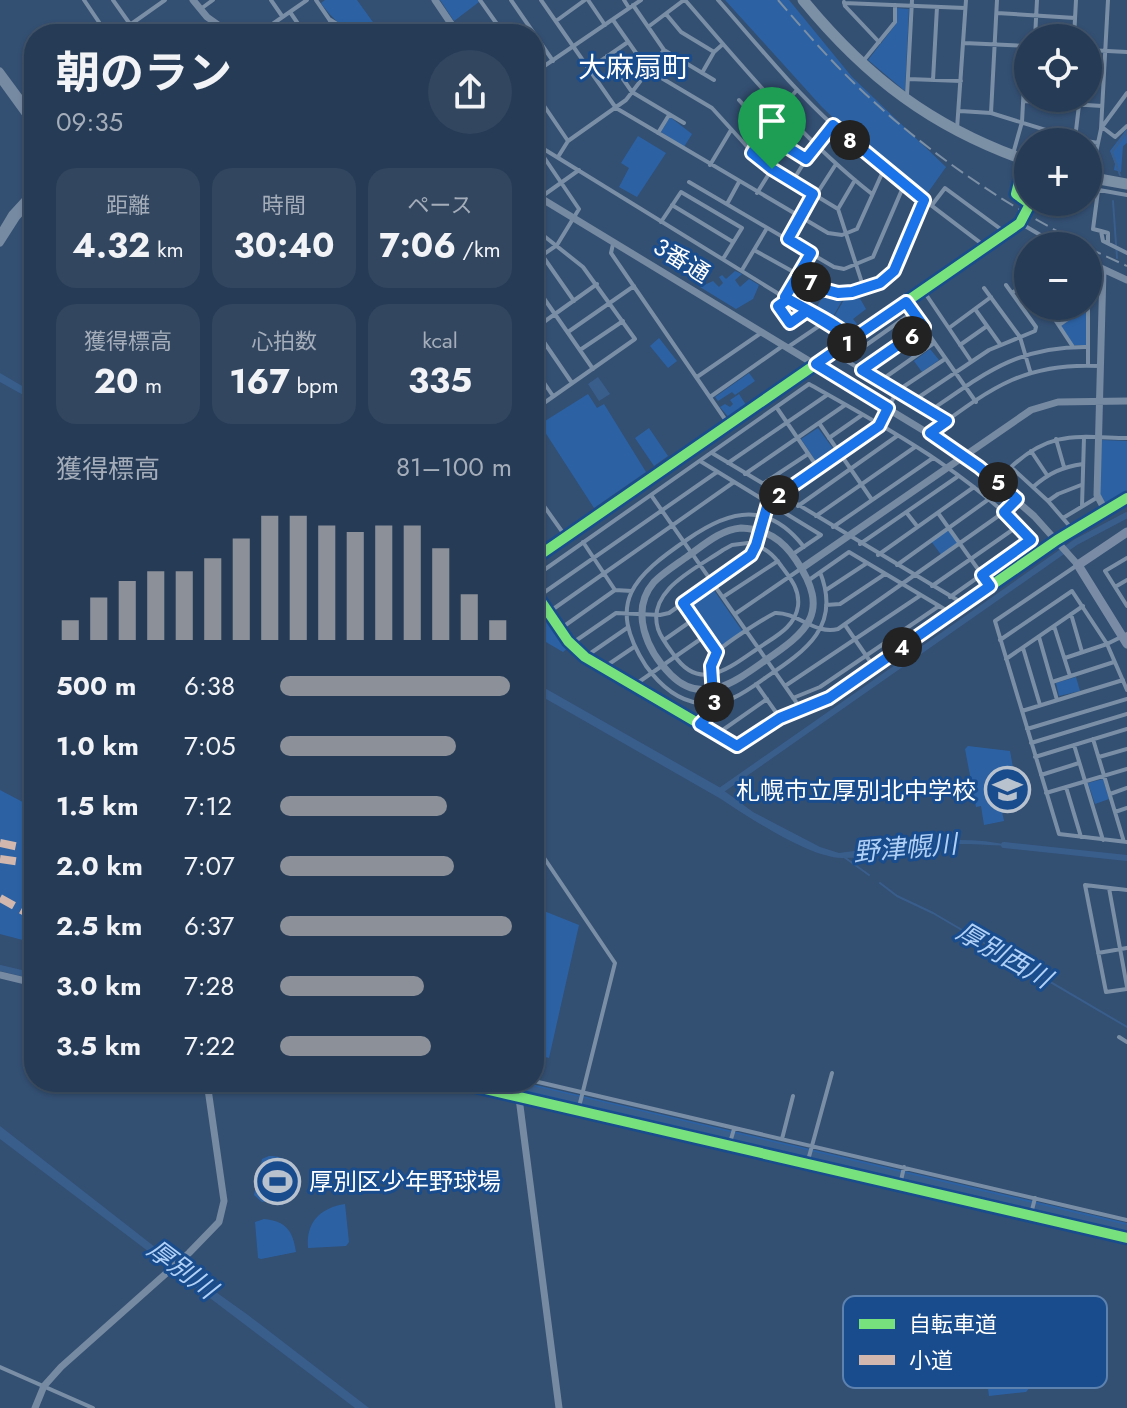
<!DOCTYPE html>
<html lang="ja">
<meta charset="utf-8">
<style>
body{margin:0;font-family:Jost,"Noto Sans JP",sans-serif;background:#324660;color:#f1f3f6;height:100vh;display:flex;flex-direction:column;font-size:30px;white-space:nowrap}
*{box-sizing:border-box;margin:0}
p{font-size:26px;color:#a4adb9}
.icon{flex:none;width:44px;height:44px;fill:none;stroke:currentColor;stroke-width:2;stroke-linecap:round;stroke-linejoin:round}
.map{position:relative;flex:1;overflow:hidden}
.details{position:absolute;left:24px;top:24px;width:520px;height:1068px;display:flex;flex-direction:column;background:#263b56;border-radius:32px;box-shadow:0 2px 6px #0004,0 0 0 2px #42556c}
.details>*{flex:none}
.fabs{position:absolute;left:1014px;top:24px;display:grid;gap:16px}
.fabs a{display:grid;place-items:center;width:88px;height:88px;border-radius:50%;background:#263b56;box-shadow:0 2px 6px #0004,0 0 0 2px #42556c;font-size:40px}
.pin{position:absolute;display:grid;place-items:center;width:68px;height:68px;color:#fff;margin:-82px -34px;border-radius:50% 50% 50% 0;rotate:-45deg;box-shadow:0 0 8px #0007}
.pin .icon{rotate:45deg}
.km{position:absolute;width:40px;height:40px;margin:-20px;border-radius:50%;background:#222;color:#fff;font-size:22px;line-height:40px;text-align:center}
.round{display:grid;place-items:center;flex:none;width:84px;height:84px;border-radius:42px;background:#324660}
.overview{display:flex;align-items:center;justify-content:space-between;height:136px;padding:0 32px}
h1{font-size:44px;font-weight:700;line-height:60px}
.figures{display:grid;grid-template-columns:repeat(3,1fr);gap:12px;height:136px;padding:8px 32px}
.figures div{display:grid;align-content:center;border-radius:20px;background:#324660;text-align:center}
.figures b{font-size:34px;font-weight:700}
.figures small{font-size:22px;font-weight:400}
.figures p{font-size:22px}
.chart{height:224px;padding:16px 32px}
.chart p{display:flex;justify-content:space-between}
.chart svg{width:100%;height:144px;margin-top:8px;stroke:#8c9099;stroke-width:6}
ul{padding:0 32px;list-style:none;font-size:26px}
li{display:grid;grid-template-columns:128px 96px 1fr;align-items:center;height:60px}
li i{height:20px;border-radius:10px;background:#8c9099}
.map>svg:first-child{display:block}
.green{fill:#2c62a4}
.water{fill:#395e8c}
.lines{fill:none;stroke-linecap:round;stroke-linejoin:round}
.stream{stroke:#395e8c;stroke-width:2}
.river{stroke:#395e8c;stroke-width:6}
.street{stroke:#7a8fa6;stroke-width:4}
.secondary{stroke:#768aa2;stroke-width:7}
.primary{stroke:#7a8ca5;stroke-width:9}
.highway{stroke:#7b8fa5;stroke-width:11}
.rail{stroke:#7b8fa5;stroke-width:2;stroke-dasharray:14 6;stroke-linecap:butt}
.quiet{stroke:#d1b7ad;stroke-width:8;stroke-dasharray:16 8;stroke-linecap:butt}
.cycleway-casing{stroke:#184c8d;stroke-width:15}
.cycleway{stroke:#77e17e;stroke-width:10}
.route-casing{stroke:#fff;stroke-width:16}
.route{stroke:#1a73e8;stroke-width:10}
.labels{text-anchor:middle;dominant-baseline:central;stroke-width:6;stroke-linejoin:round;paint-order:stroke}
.street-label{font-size:24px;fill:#fff;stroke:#184c8d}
.poi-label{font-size:24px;fill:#fff;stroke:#184c8d;text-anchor:end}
.water-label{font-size:26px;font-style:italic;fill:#b0d0f6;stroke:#184c8d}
.quarter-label{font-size:28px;fill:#fff;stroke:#184c8d}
.key{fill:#184c8d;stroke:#5d82af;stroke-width:2}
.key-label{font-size:22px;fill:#fff}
</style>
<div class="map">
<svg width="1127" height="1408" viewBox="0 0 1127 1408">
<rect width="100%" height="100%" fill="#334f72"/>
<path class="green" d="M325,0H357L375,25C371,28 369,33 364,34C351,38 327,13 321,3Z
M440,0H478L479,2L454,21Z
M725,0H789L852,77L946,167L924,198L855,139L821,106Z
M896,8L909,9L905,91L868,60L896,24Z
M670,117L692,134L684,147L661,132Z
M1127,129V143L1123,146L1121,172L1114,170L1115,164L1110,151Z
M638,136L666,153L637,197L619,187L629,168L621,163Z
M735,271L742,274L735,280L740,287L749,279L759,285L753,299L736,309L700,287L713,281L719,287L723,283L719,277L722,275L726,279Z
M824,294L844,297L830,322L814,312Z
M858,295L866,309L853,319L857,324L847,332L831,322L845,298Z
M1084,310H1087L1086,345H1073L1061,326Z
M659,338L677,361L668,368L650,346Z
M930,349L939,360L922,372L914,361Z
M749,373L755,381L735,395L732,392L718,401L715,397Z
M588,394L597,408L604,404L646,472L594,508L543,429L545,421Z
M739,394L748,408L730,419L720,407L725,404L730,407L733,404L730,400Z
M649,428L668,456L654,466L635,438Z
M818,428L837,454L819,466L801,439Z
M1100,440L1127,441V494L1106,505L1099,494Z
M949,528L960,544L942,556L931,541Z
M711,586L743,632L717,650L685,604Z
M545,614L568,648L563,652L534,635V621Z
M1076,677L1080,691L1059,696L1056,683Z
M968,746L1010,751L1014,773L1007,778L1012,799L1000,802L1004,821L984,825L981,806L976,807L965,749Z
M1103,779L1109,799L1095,804L1088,783Z
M0,790L34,808V943L0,934Z
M534,907L579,925L549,1058L534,1054Z
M461,1082H523L1127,1223V1234Z
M269,1156C294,1156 305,1175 295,1196L262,1202L254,1195L262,1159Z
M345,1204L349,1242L346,1246L308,1248C306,1222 320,1208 345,1204Z
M264,1219C286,1221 293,1231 296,1252L261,1259L258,1258L255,1222Z
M1022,1341L1023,1345H1027L1032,1385L1026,1392L989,1396L983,1351L1011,1347L1015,1343Z"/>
<path class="water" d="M0,373L34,393V401L0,382Z
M598,377L610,394L599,401L588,384Z
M534,682L719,787L753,812L820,847L839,853C897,846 955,832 1012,846C986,846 938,839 916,852C892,850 867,858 843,858C812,859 748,817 721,799L534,692Z
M0,1126L169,1258L175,1259L185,1270L248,1315L369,1408H355L0,1139Z"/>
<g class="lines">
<path class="stream" d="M1120,175L1112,152L1127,132
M1113,201L1117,258
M844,857L869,875
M880,883L897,896L933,913L1127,1027"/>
<path class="river" d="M720,791L1076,542L1127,515
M1004,845L1127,858
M0,968L34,976
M503,1082L1127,1228"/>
<path class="street" d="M84,0L107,34
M113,0L137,34
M271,0L282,16
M316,0L329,19L353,34
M480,0L504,34
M511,0L553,61
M541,0L616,108L828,233L842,235L857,229L884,169
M588,0L605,25
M624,0L629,8
M685,0C744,68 801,138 872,194
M718,0C756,43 793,89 835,127C883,170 935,208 986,247
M844,2L845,6L879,42
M844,3L965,8
M633,5L664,50L714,80
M202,8L213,0
M290,12L305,34
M997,13L1075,18
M666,14L681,32L714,52
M329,19L337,34
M613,20L648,70L712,108L762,163L838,209L864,289
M556,21L585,0
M648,27L684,0
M117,34L165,0
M154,34L157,32
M258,34L307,0
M1035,38L1037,0
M1074,38L1076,0
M964,43L1026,46
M1088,50L1127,52
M607,56L632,92L684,123
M864,60L895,22V5
M589,69L628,42
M534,73L641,0
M702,73L714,52L723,44
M908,79L961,81
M933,80L937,7
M534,91L568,141
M907,95L912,0
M739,100L774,139L806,159
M1023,101L1102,106
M960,111L991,113L1075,139L1098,143
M991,113L997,0
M1102,127L1127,93
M1102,127L1115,137L1127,126
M957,129L966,0
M658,133L669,115
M1075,139L1079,105
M534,143L852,339
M752,153L780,109L797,90
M1013,154L1022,122L1026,46
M558,157L568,141L626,100L664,50
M710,165L731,130
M1091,176L1101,129L1108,0
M689,182L834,267L844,269L873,257L904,185
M792,182L815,145L833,126
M1088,188L1127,195
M1098,191L1093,229L1101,231L1103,241L1127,253
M757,193L772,169
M816,195L836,164
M534,202L579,170
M727,204L739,182
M672,205L733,242
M932,205L945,188L1006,233
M838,209L855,180
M800,216L813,194
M661,222L681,192L742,228L723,259
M1101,231L1108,233V243
M534,235L539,232L583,267L635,339L534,410
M788,239L802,218
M613,244L611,253L729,425
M754,250L826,290L843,293L860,290L880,283L894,271L924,200
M542,255L574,301
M534,261L557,245L579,209L537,147
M742,270L767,228
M534,284L593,369
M984,288L1020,337L1030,371
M923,290L971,361
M1012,293L1028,282
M785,297L811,253
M787,300L778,306L790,323L807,311
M906,302L976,402
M1046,306L1073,347
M975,309L1000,344
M913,312L845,360L947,421
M1059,325L1083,308H1088
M949,328L991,297
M534,329L597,284
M535,329L572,383
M568,332L634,286
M960,345L987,326
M788,347L825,322
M580,350L623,321
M1088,365V278
M534,368L553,396
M862,370L924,327
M697,377L761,333
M880,381L934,343
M710,397L784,345
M913,401L989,350L1035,331L1036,327L1006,285
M777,408L818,468
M930,411C985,373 1018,346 1088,347
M819,423L872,500
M930,433C990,389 1023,362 1100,366
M829,438L862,415
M1056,439L1064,467
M693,449L1020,223L1059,246
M1031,451L1047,475
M712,453L964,604
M700,461L821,535L793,554
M728,463L827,395
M745,474L845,405
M764,483L808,454
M1033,487C1049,473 1062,467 1083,464
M534,492L566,537
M651,495L801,709
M1048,501L1058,494L1081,485
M798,506L897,436
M1082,506L1084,437
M906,512L917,526
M938,513L990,586
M816,516L915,447
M1063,518L1098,497
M833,527L933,458
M1073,530L1048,501L1011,467C1051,430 1077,437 1127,438
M583,542L615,590
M748,543C765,547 773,554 782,567C791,579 800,590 798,606C795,628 774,637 757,649C729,668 700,693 674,655C668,647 661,638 658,629C646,590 697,568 723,550L732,545Z
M860,544L957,477
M804,547C768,501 731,509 688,539C634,576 605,602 646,666C659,684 676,700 699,703C725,707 744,693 765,678C805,651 842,627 820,572
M878,555L974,487
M1127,558L1105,571L1127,606
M897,565L989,499
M1076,566L995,621L1059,834L1127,842
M534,577L809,384C891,430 980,478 1041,551
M809,580L849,552L951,613
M932,586L1018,526
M1115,587L1127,580
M826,590L867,563
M534,591L568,641L585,657L737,746L780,718L829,698L1057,540
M539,596L717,472
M723,597L778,561
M950,597L1031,540
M683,603L717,652
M826,605L840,604L885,574
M549,612L734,482
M735,614L802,568
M1071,614L1082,652
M845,625L874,667
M1054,626L1070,676
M560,629L615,590L632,591
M1039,637L1057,700
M664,640L694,619
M1000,640L1072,591L1107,644L1127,690
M571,644L616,613L660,615L669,613L751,555L768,503L879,426L897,391L945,359
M1023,648L1040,705
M585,657L627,628
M1065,658L1107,644L1127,634
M1006,659L1083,606
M603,668L634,647
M1052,682L1114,662
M756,684L780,718
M633,686L705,636
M785,686L921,595
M793,698L820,687L939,606
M1022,711L1123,680
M700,724C733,702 699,678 713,656C720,646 763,619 775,613C797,612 815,635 838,629L1004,512L1015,501
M1027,729L1127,699
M717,734L767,699
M1093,739L1124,842
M1031,743L1127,714
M1074,745L1103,840
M1035,757L1127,729
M1099,757L1127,749
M1041,775L1079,763
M1066,787L1081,837
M1046,793L1127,769
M1110,794L1127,788
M1115,812L1127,808
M534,843L615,963L578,1111
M1109,888L1127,987
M1127,890L1085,885L1106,992L1127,989
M1098,953L1127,948
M1119,1037L1127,1042
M534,1081L1127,1220
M519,1096L521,1082
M782,1139L793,1096
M729,1146L734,1129
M807,1164L832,1073
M900,1185L904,1167
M1031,1214L1035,1198
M0,1367L93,1408"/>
<path class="secondary" d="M193,0L207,17L231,34
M435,0L458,34
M0,71L34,117
M0,79L34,126
M534,194L964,455L1034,516L1078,565
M0,234L12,214L34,190
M0,243L16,218L34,197
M1088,262L1127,280
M1103,270L1097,495L1105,510
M741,528C766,529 782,539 796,560C832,613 807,632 763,662C735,682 702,706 671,675C647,651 629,611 654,582C664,572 677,564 688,556C705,544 720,530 741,528Z
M1057,540L1127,498
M802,568L1031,410L1058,402L1127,401
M0,975L34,983
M455,1082L1127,1238
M519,1098L559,1408
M35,1408L44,1386L61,1367L189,1253L219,1222L224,1201L207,1082"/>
<path class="primary" d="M1078,565L1127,644
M1078,565L1127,532"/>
<path class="highway" d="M803,0C867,78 933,128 1028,161
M1088,177L1127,184"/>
<path class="rail" d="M778,0C803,29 828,58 856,85C923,150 1003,204 1085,246
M1088,248L1127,266"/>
<path class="quiet" d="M0,843L34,850
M0,859L34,864
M0,898L34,917"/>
<defs>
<path id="cycleway" d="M534,559L1020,223L1030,204L1016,194L1023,166L1028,158
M534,591L568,641L585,657L737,746L780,718L829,698L1057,540L1127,498
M455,1082L1127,1238"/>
</defs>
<use href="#cycleway" class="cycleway-casing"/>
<use href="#cycleway" class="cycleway"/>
</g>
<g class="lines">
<defs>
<path id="route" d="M772,169L813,194L788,239L811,253L785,297L788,299C808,311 836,323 852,339L816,364L888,408L879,426L768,503L756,545L751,555L683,603L717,652L711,666L714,710L700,724L737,746L780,718L829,698L990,586L982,575L1031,540L1004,512L1017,499L979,467L930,433L947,421L862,370L924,327L906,302L852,339L807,311L790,323L778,306L788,299L785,297L799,275L823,289L838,293L852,292L880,283L894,271L924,200L833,125L806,159L774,139L766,130L752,153L772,169"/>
</defs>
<use href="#route" class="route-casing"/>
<use href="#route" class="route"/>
</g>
<defs>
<symbol id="school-ring" viewBox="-11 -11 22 22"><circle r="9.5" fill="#184c8d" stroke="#b8c1ce" stroke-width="1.5"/><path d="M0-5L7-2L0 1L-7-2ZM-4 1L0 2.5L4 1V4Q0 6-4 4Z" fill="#b8c1ce"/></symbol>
<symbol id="stadium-ring" viewBox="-11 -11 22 22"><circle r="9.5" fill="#184c8d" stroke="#b8c1ce" stroke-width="1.5"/><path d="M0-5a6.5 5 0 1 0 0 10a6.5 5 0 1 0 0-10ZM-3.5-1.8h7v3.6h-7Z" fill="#b8c1ce"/></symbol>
</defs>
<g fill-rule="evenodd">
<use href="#school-ring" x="982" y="764" width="51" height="51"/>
<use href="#stadium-ring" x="252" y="1156" width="51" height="51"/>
</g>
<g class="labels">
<g class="street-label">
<text transform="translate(682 260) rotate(32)">3番通</text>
</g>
<g class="poi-label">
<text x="976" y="790">札幌市立厚別北中学校</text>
<text x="309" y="1181" text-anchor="start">厚別区少年野球場</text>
</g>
<g class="water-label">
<text transform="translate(905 848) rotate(-5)">野津幌川</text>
<text transform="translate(1004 955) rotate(30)">厚別西川</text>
<text transform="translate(182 1269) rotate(37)">厚別川</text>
</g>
<g class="quarter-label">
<text x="634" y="67">大麻扇町</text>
</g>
</g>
<rect x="843" y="1296" width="264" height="92" rx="12" class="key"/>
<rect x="859" y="1319" width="36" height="10" fill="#77e17e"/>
<rect x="859" y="1355" width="36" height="10" fill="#d1b7ad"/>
<g class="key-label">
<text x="909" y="1332">自転車道</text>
<text x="909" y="1368">小道</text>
</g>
</svg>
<div class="fabs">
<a><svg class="icon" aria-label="locate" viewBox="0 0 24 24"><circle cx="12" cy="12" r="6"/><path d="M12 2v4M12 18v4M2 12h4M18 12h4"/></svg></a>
<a>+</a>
<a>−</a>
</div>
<div class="pin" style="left:772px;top:169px;background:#1e9e55"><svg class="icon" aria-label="arrive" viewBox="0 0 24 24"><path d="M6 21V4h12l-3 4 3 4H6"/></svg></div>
<b class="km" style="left:847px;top:343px">1</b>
<b class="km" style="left:779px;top:495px">2</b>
<b class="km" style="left:714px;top:702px">3</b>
<b class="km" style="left:902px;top:647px">4</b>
<b class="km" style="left:998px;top:482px">5</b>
<b class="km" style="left:912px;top:336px">6</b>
<b class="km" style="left:811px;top:282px">7</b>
<b class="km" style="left:850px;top:140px">8</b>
<section class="details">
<div class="overview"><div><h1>朝のラン</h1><p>09:35</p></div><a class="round"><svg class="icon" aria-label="share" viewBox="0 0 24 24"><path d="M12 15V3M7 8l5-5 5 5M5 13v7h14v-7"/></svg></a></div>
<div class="figures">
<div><p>距離</p><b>4.32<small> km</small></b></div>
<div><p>時間</p><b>30:40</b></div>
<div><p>ペース</p><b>7:06<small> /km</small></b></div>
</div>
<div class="figures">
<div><p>獲得標高</p><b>20<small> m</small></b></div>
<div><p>心拍数</p><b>167<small> bpm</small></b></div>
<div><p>kcal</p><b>335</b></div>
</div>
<div class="chart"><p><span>獲得標高</span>81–100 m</p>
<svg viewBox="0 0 160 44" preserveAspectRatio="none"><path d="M5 44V38M15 44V31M25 44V26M35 44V23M45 44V23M55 44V19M65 44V13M75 44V6M85 44V6M95 44V9M105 44V11M115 44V9M125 44V9M135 44V16M145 44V30M155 44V38"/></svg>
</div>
<ul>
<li><b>500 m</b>6:38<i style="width:99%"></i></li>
<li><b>1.0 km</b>7:05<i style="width:76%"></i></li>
<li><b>1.5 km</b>7:12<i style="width:72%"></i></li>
<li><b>2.0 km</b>7:07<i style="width:75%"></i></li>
<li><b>2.5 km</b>6:37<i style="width:100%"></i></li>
<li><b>3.0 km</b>7:28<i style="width:62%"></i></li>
<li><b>3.5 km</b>7:22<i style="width:65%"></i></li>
</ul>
</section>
</div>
